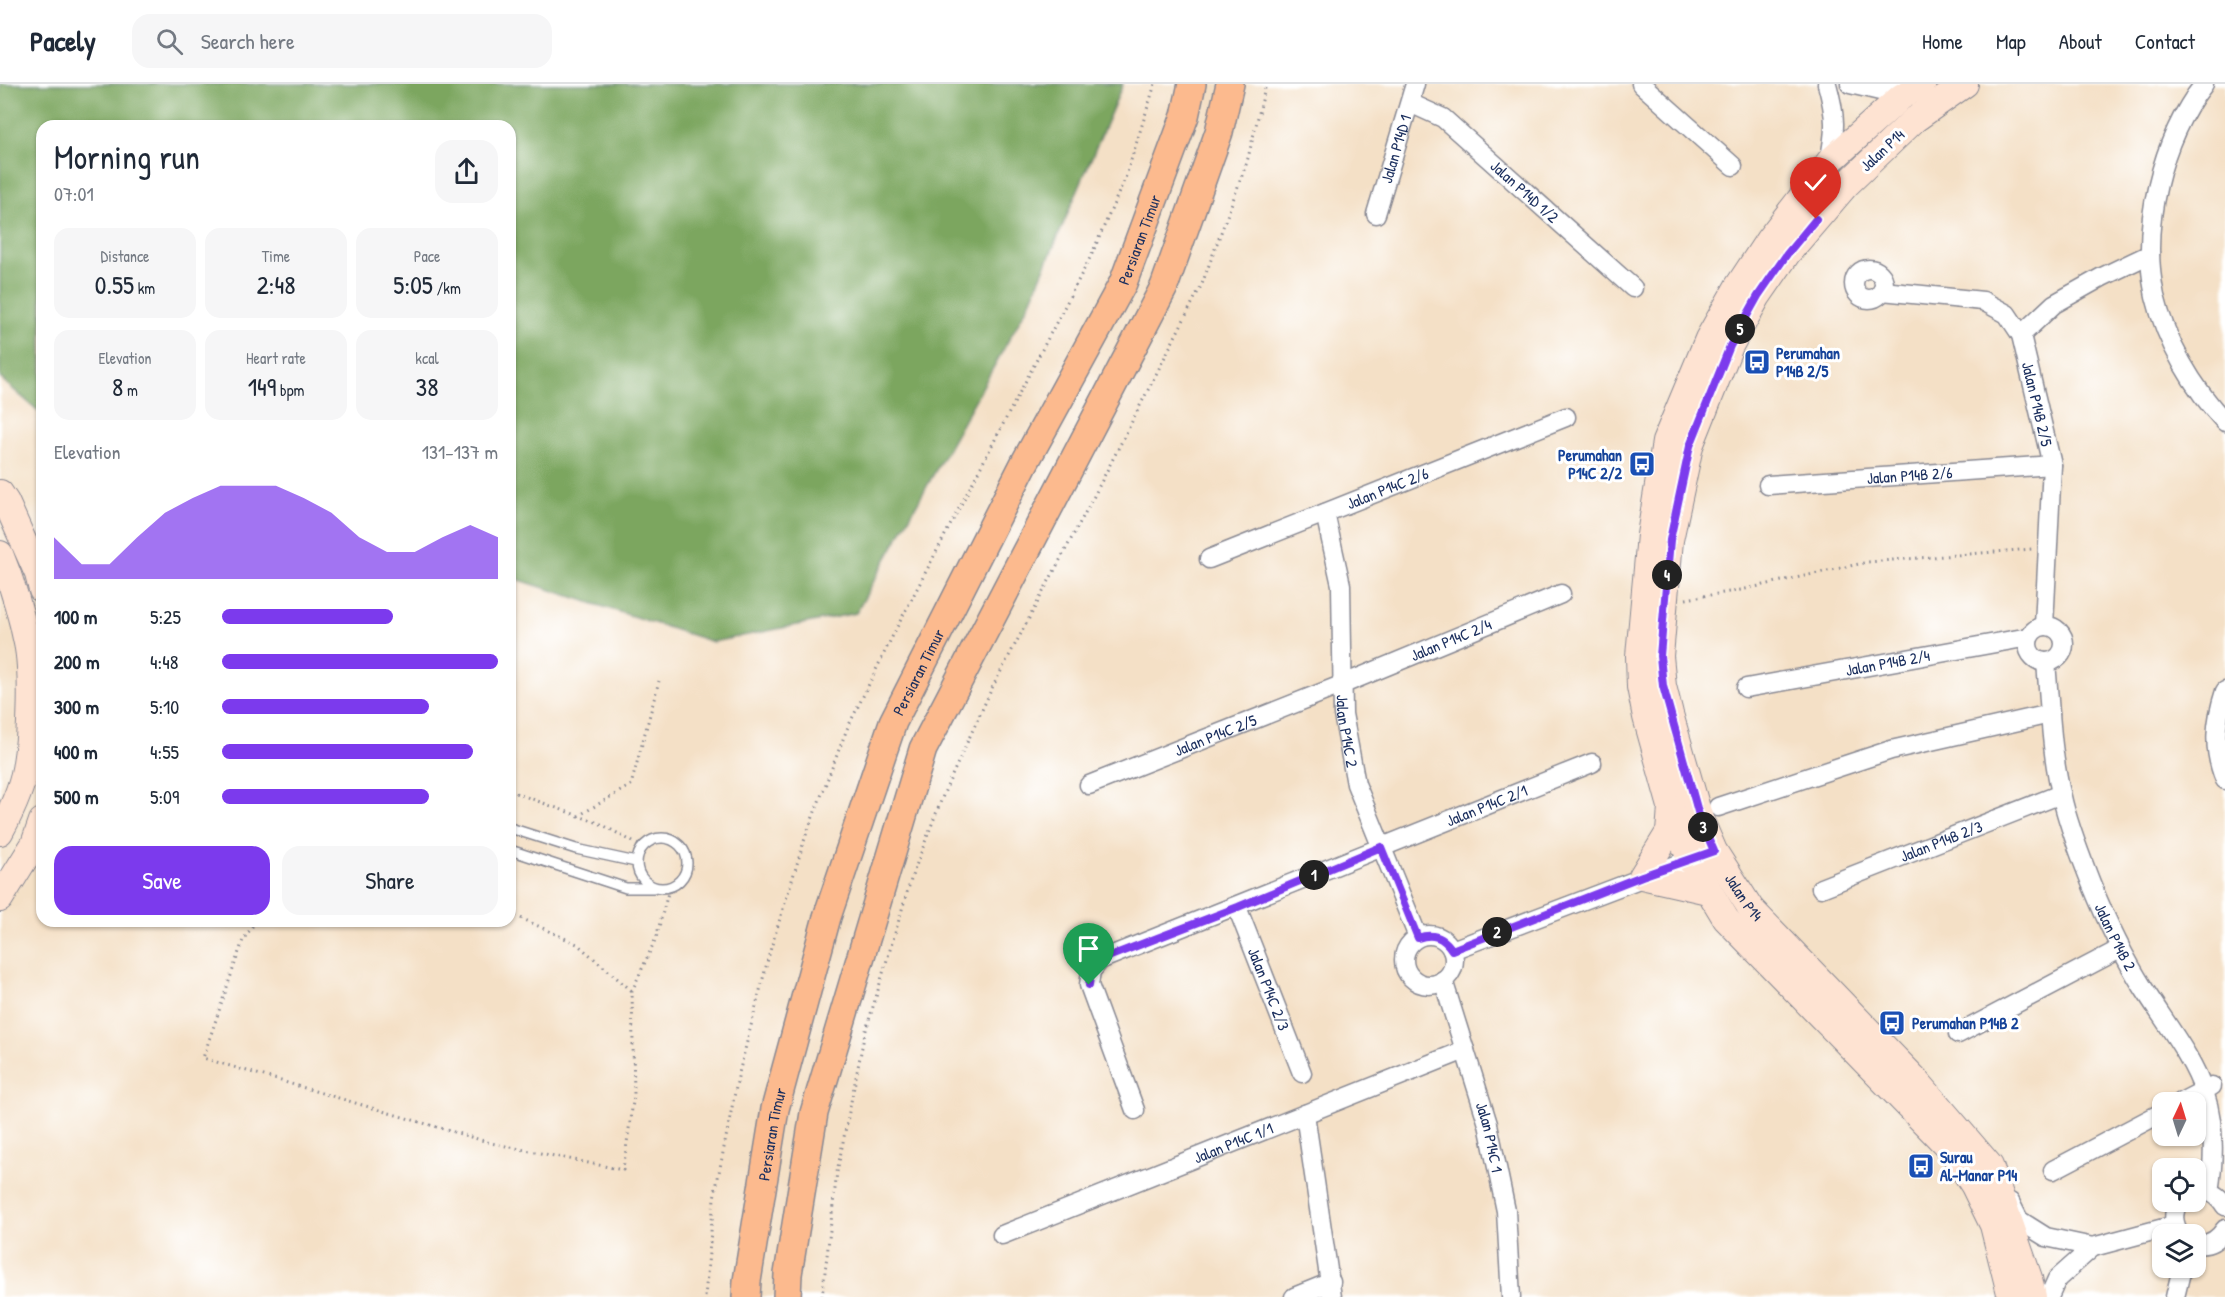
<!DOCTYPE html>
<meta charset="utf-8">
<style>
body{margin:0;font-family:"Patrick Hand",sans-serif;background:#f6f6f7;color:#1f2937;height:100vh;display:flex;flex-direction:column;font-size:22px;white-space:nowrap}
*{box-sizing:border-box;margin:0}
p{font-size:20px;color:#747a83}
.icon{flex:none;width:33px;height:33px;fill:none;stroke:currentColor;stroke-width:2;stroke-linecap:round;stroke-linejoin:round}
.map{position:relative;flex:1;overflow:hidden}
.details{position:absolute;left:36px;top:36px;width:480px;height:807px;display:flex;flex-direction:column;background:#fff;border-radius:18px;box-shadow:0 2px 4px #0004}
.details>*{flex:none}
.needle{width:39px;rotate:4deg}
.controls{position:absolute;left:2152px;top:1008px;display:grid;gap:12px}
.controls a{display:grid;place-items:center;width:54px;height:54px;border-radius:12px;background:#fff;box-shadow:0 2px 4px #0004;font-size:30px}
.pin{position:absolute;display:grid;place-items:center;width:51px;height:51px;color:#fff;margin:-62px -26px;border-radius:50% 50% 50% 0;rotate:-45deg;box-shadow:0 0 6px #0007}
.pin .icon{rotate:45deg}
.km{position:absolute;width:30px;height:30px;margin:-15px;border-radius:50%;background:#222;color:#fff;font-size:16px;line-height:30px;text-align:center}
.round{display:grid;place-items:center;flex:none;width:63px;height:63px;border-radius:18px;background:#f6f6f7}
.overview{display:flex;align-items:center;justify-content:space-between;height:102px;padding:0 18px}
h1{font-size:33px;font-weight:600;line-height:45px}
.metrics{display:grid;grid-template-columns:repeat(3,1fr);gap:9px;height:102px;padding:6px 18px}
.metrics div{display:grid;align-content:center;border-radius:15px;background:#f6f6f7;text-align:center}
.metrics b{font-size:26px;font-weight:600}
.metrics small{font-size:16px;font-weight:400}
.metrics p{font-size:16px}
.chart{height:168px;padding:12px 18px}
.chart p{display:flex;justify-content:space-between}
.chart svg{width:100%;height:108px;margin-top:6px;fill:#7c3aed;opacity:.7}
.primary-button{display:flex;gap:12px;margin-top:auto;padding:12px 18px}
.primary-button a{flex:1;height:69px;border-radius:18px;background:#7c3aed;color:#fff;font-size:24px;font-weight:600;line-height:69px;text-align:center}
.primary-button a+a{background:#f6f6f7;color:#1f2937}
ul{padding:0 18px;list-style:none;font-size:20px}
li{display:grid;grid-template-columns:96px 72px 1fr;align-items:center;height:45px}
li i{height:15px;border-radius:8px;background:#7c3aed}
header{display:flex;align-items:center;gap:36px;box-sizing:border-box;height:84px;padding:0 30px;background:#fff;border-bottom:2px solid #e0e1e3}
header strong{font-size:28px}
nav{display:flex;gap:33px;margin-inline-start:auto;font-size:21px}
.search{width:420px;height:54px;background:#f6f6f7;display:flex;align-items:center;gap:15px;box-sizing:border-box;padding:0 21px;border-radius:18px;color:#747a83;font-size:22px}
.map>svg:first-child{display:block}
.forest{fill:#7ca65f;stroke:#4c6a5e;stroke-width:1.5}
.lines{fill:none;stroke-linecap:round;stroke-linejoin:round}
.lane-casing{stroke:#888892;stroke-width:12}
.street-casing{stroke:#888892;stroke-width:21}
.secondary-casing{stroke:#888892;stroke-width:28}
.primary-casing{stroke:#888892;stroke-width:30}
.path{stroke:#888892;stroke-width:3;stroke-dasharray:1.5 4.5;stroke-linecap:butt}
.lane{stroke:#fff;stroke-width:9}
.street{stroke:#fff;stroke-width:18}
.secondary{stroke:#fee3d2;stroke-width:26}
.primary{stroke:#fcba8e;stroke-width:27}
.route-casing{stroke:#fff;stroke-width:12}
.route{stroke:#7c3aed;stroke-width:8}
.labels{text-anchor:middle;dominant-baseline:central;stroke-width:6;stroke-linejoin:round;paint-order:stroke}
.street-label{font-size:16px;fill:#1b2f5e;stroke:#fff}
.transit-label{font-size:16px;font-weight:bold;fill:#164399;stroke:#fff;text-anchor:start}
</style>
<header>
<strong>Pacely</strong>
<div class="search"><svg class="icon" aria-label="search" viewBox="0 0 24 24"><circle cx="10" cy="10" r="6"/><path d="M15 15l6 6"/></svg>Search here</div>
<nav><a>Home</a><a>Map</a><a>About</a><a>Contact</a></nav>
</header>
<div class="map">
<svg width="2225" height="1213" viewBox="0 0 2225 1213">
<rect width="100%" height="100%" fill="#fff"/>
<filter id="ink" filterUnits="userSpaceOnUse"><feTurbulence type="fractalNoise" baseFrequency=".0167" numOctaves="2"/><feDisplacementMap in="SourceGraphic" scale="12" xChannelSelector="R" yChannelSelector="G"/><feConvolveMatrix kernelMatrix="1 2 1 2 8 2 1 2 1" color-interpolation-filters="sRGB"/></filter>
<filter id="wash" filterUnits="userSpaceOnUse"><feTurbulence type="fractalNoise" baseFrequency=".008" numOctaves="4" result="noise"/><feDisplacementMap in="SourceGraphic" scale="24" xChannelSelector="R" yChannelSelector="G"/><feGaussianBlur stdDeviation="1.35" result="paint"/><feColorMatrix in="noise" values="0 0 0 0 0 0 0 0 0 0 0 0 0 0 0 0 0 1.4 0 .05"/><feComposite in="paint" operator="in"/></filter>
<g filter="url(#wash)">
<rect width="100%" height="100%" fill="#f4e0c6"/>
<path class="forest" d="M0,0H1123L1030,218L856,529L713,558L510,493V42H42V330L0,294Z"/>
</g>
<g filter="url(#ink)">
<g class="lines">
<defs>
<path id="lane" d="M510,744L576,765L636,778
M637 779a25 25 0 1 1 50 0a25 25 0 1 1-50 0Z
M510,766L626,804H653"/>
<g id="street">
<path d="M1641,0L1733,82"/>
<path d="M1827,0C1836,32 1836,46 1829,78"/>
<path d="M1850,0L1880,7L1915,0"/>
<path d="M2204,0C2161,55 2140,143 2155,212C2166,258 2193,304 2225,338"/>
<path id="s1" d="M1410,19L1443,34L1633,204"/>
<path id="s2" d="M1376,130L1415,0"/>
<circle cx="1869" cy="200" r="15"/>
<path id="s3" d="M1882,207L1983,217L2007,230L2021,251L2052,381L2044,542"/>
<path d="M2021,251L2054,220L2102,193L2150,170"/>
<path id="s4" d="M1768,401L2052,381"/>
<path id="s5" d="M1325,429L1341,501L1343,630L1356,700L1418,853"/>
<path id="s6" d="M1209,475L1566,333"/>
<circle cx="2046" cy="560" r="18"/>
<path id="s7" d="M2046,578C2050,623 2051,669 2062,713C2068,741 2081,773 2091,799C2106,836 2123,872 2144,905C2191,978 2225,1010 2209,1108"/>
<path id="s8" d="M1746,604L2029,553"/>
<path d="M2225,607C2215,638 2212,665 2225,696"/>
<path id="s9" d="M1089,701L1341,601L1561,510"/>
<path d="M1718,723L1891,666L2050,630"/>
<path id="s10" d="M1821,804L2061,710"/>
<path id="s11" d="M1237,823L1302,989"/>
<circle cx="1429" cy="876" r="25"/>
<path d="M1452,866L1700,772"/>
<path id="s12" d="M1443,896L1488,1040L1506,1127L1511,1213"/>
<path d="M1958,950L2120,865"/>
<path d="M2181,1018L2212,1002"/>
<path id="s13" d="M1135,1026L1089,901L1091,887L1100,876L1592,679"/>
<path d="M1305,1030L1332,1213"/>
<path d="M2053,1086L2163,1028"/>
<path d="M2196,1107C2209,1106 2218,1110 2225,1122"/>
<path d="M2010,1118L2019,1136L2046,1153L2093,1163L2175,1141"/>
<path d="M2179,1118C2172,1129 2173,1139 2180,1150"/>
<path id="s14" d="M1002,1151L1465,966"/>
<path d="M2196,1160C2209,1162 2218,1156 2225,1145"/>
<path d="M1294,1213L1331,1198"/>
<path d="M2049,1213L2057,1195L2093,1163"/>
<path d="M2175,1213L2182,1184"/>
</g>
<g id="secondary">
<path d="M1923,0L1901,13L1829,78L1769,155L1738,202L1708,255L1665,358L1650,451L1639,572L1640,603L1646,633L1675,737L1690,775L1726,835L1951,1066L1974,1102L1993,1141L2011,1213"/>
<path id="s15" d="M1965,0L1914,36L1846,101L1787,170L1758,212L1730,262L1690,362L1670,456L1660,572L1663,602L1670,630L1700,735L1714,767L1751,825L1917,997L1990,1082L2029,1194L2033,1213"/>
<path d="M0,409L6,418L38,490L42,506"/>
<path d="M0,470C12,499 21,529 27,559C33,587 31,650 26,679C23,702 11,728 0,748"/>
<path d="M1671,724L1669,748L1642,792L1708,807"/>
<path d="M0,815L34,760L42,737"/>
</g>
<g id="primary">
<path id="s16" d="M746,1213L747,1197L775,1025L827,833L893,638L1024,380L1123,199L1185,32L1192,0"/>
<path d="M787,1213L788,1190L814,1029L923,665L1164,203L1219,48L1230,0"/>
</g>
</defs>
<use href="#lane" class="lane-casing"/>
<use href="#street" class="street-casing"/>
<use href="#secondary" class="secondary-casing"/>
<use href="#primary" class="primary-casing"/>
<path class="path" d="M1686,515L1741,506L1868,478L2032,465
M510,707L601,740L642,763
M578,732L631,701L659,597
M510,829L577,860L632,907
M256,837L243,856L203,974L491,1059L623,1086L634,1011L632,907L656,854L669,805
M705,1213L714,1114L738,993L770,867L806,751L847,645L897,543L1091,172L1126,92L1155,0
M822,1213L837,1088L864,953L912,792L944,709L992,604L1093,414L1202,200L1247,78L1266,0"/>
<use href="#lane" class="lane"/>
<use href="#street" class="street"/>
<use href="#secondary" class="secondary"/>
<use href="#primary" class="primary"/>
</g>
</g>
<g class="lines" filter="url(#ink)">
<defs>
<path id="route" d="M1089,901L1091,887L1100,876L1238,823L1381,763L1418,854C1432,849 1443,852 1452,866L1642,792L1714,767L1700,735L1663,602L1660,572L1670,456L1690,362L1730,262L1758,212L1787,170L1816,135"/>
</defs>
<use href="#route" class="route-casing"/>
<use href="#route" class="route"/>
</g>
<defs>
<symbol id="bus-square" viewBox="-11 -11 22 22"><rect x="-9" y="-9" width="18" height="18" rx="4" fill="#1a4fb4" stroke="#fff"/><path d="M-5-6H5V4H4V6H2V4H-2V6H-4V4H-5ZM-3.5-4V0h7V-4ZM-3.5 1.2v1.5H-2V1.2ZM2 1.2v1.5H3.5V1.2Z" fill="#fff"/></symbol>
</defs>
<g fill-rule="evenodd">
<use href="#bus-square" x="1742" y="263" width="30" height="30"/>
<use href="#bus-square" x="1627" y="365" width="30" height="30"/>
<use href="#bus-square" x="1877" y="924" width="30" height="30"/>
<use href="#bus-square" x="1906" y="1067" width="30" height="30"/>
</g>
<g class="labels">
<g class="street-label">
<text stroke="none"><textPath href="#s2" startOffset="68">Jalan P14D 1</textPath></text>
<text transform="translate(1882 66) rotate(-43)">Jalan P14</text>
<text stroke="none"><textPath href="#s1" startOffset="146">Jalan P14D 1/2</textPath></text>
<text stroke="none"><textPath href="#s16" startOffset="1137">Persiaran Timur</textPath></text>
<text stroke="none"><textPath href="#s3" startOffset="225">Jalan P14B 2/5</textPath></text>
<text stroke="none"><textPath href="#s4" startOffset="142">Jalan P14B 2/6</textPath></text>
<text stroke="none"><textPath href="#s6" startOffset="192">Jalan P14C 2/6</textPath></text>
<text stroke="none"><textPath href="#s9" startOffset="390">Jalan P14C 2/4</textPath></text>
<text stroke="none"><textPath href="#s8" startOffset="144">Jalan P14B 2/4</textPath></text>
<text stroke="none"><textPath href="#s16" startOffset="651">Persiaran Timur</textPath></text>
<text stroke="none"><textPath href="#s5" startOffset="220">Jalan P14C 2</textPath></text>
<text stroke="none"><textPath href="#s9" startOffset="136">Jalan P14C 2/5</textPath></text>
<text stroke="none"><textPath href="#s13" startOffset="578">Jalan P14C 2/1</textPath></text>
<text stroke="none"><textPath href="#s10" startOffset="129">Jalan P14B 2/3</textPath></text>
<text stroke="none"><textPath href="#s15" startOffset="934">Jalan P14</textPath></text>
<text stroke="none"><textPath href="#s7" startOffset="286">Jalan P14B 2</textPath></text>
<text stroke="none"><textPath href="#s11" startOffset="88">Jalan P14C 2/3</textPath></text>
<text stroke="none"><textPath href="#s16" startOffset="165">Persiaran Timur</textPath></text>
<text stroke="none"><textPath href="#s12" startOffset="164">Jalan P14C 1</textPath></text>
<text stroke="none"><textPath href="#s14" startOffset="249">Jalan P14C 1/1</textPath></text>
</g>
<g class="transit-label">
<text x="1776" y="269">Perumahan<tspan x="1776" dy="18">P14B 2/5</tspan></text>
<text x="1622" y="371" text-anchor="end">Perumahan<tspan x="1622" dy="18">P14C 2/2</tspan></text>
<text x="1912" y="939">Perumahan P14B 2</text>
<text x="1940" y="1073">Surau<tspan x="1940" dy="18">Al-Manar P14</tspan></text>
</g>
</g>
</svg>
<div class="controls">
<a><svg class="needle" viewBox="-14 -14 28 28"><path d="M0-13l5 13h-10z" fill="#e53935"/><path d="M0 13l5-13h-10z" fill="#747a83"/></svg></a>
<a><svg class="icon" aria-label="locate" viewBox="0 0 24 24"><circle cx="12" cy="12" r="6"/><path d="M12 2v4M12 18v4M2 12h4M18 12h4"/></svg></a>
<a><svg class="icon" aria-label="layers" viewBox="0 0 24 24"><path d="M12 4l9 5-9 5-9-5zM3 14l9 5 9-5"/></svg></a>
</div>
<div class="pin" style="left:1089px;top:901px;background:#1e9e55"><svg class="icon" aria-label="arrive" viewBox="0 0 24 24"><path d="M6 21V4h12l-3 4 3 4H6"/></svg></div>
<div class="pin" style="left:1816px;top:135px;background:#d93025"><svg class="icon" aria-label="check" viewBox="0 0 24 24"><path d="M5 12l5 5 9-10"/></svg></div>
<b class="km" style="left:1314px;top:791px">1</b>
<b class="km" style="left:1497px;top:848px">2</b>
<b class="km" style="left:1703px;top:743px">3</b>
<b class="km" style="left:1667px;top:491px">4</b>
<b class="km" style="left:1740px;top:245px">5</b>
<section class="details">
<div class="overview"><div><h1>Morning run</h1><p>07:01</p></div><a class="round"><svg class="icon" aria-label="share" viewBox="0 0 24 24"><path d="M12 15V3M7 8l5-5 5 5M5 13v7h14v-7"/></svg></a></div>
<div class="metrics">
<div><p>Distance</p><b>0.55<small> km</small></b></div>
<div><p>Time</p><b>2:48</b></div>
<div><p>Pace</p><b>5:05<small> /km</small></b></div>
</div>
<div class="metrics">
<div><p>Elevation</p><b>8<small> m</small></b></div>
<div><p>Heart rate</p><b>149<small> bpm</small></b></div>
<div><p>kcal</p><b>38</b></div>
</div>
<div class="chart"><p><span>Elevation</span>131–137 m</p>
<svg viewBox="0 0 160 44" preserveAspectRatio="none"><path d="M0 44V27L10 38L20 38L30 27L40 17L50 11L60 6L70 6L80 6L90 11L100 17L110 27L120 33L130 33L140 27L150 22L160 27V44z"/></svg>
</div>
<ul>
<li><b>100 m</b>5:25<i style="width:62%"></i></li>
<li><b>200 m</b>4:48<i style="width:100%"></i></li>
<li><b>300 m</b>5:10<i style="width:75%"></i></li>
<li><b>400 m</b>4:55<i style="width:91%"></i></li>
<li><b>500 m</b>5:09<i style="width:75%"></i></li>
</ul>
<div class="primary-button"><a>Save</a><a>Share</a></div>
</section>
</div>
